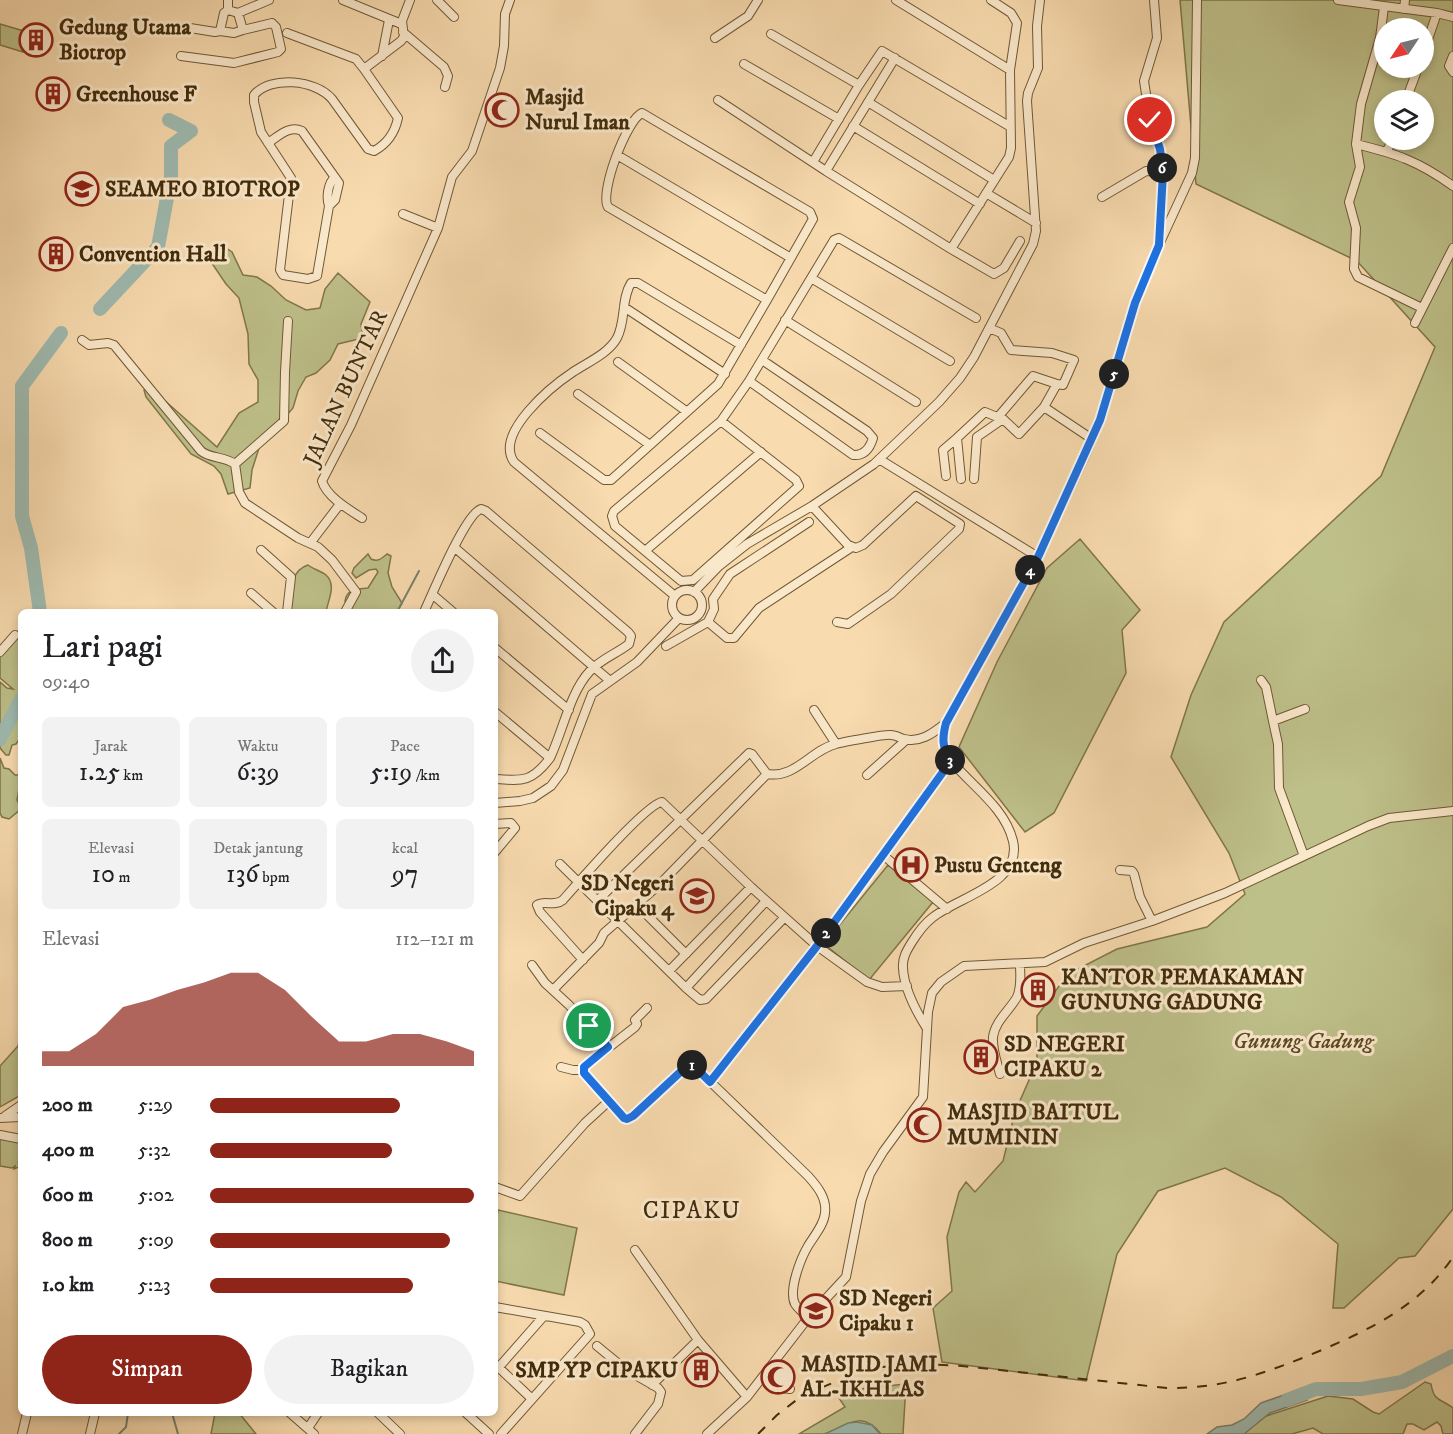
<!DOCTYPE html>
<html lang="id">
<meta charset="utf-8">
<style>
body{margin:0;font-family:"IM FELL DW Pica",serif;background:#f2f2f2;color:#202124;height:100vh;display:flex;flex-direction:column;font-size:22px;white-space:nowrap}
*{box-sizing:border-box;margin:0}
p{font-size:20px;color:#757577}
.icon{flex:none;width:33px;height:33px;fill:none;stroke:currentColor;stroke-width:2;stroke-linecap:round;stroke-linejoin:round}
.map{position:relative;flex:1;overflow:hidden}
.side{position:absolute;left:18px;top:609px;width:480px;height:807px;display:flex;flex-direction:column;background:#fff;border-radius:9px;box-shadow:0 3px 9px #0003}
.side>*{flex:none}
.needle{width:39px;rotate:235deg}
.fabs{position:absolute;left:1374px;top:18px;display:grid;gap:12px}
.fabs a{display:grid;place-items:center;width:60px;height:60px;border-radius:50%;background:#fff;box-shadow:0 3px 9px #0003;font-size:30px}
.pin{position:absolute;display:grid;place-items:center;width:51px;height:51px;color:#fff;margin:-26px;border:3px solid #fff;border-radius:50%;box-shadow:0 2px 6px #0007}
.km{position:absolute;width:30px;height:30px;margin:-15px;border-radius:50%;background:#222;color:#fff;font-size:16px;line-height:30px;text-align:center}
.round{display:grid;place-items:center;flex:none;width:63px;height:63px;border-radius:32px;background:#f2f2f2}
.summary{display:flex;align-items:center;justify-content:space-between;height:102px;padding:0 24px}
h1{font-size:33px;font-weight:600;line-height:45px}
.stats{display:grid;grid-template-columns:repeat(3,1fr);gap:9px;height:102px;padding:6px 24px}
.stats div{display:grid;align-content:center;border-radius:9px;background:#f2f2f2;text-align:center}
.stats b{font-size:26px;font-weight:600}
.stats small{font-size:16px;font-weight:400}
.stats p{font-size:16px}
.chart{height:168px;padding:12px 24px}
.chart p{display:flex;justify-content:space-between}
.chart svg{width:100%;height:108px;margin-top:6px;fill:#8f2418;opacity:.7}
.action{display:flex;gap:12px;margin-top:auto;padding:12px 24px}
.action a{flex:1;height:69px;border-radius:36px;background:#8f2418;color:#fff;font-size:24px;font-weight:600;line-height:69px;text-align:center}
.action a+a{background:#f2f2f2;color:#202124}
ul{padding:0 24px;list-style:none;font-size:20px}
li{display:grid;grid-template-columns:96px 72px 1fr;align-items:center;height:45px}
li i{height:15px;border-radius:8px;background:#8f2418}
.map>svg:first-child{display:block}
.green{fill:#bec08a;stroke:#80764a;stroke-width:1.5;fill-rule:evenodd}
.water{fill:#9ebab0;stroke:#79816e;stroke-width:1.5}
.lines{fill:none;stroke-linecap:round;stroke-linejoin:round}
.stream{stroke:#79816e;stroke-width:2}
.river{stroke:#9ebab0;stroke-width:14}
.minor-casing{stroke:#705833;stroke-width:10}
.minor{stroke:#fae8cb;stroke-width:8}
.rail{stroke:#422c0a;stroke-width:2;stroke-dasharray:10 10;stroke-linecap:butt}
.route-casing{stroke:#fff;stroke-width:12}
.route{stroke:#1a73e8;stroke-width:8}
.labels{text-anchor:middle;dominant-baseline:central;stroke-width:6;stroke-linejoin:round;paint-order:stroke}
.poi-label{font-size:22px;font-weight:bold;fill:#422c0a;stroke:#fae8cb;text-anchor:start}
.street-label{font-size:22px;fill:#422c0a;stroke:#fae8cb}
.park-label{font-size:22px;font-style:italic;fill:#5b4a24;stroke:#fae8cb}
.neighbourhood-label{font-size:24px;letter-spacing:1.5px;fill:#422c0a;stroke:#fae8cb}
</style>
<div class="map">
<svg width="1453" height="1434" viewBox="0 0 1453 1434">
<rect width="100%" height="100%" fill="#f8dbaf"/>
<filter id="stains"><feTurbulence type="fractalNoise" baseFrequency=".00333" numOctaves="4"/><feColorMatrix values="0 0 0 0 .2 0 0 0 0 .09 0 0 0 0 .02 0 0 0 .5 -.17"/></filter>
<radialGradient id="worn" r=".72"><stop offset=".6" stop-color="#630" stop-opacity="0"/><stop offset="1" stop-color="#630" stop-opacity=".3"/></radialGradient>
<path class="green" d="M1180,0H1453V1209L1415,1256L1399,1258L1344,1308H1333L1338,1244L1281,1197L1225,1168L1158,1191L1117,1254L1086,1381L942,1362L933,1308L952,1291L947,1237L959,1192L966,1182L975,1192L1003,1161L1015,1112L1037,1062V1016L1068,974L1117,949L1207,927L1245,894L1229,853L1171,757L1191,695L1224,622L1381,476L1435,347L1357,261L1196,184ZM1384,28H1424V68H1384ZM1384,100H1424V140H1384Z
M0,24L27,32L29,35L23,52L0,45Z
M217,242L232,252L243,275L257,277L271,286L286,300L306,310L320,308L325,289L338,273L370,302L361,324L363,338L338,344L330,360L316,373L306,377L298,391L293,408L259,448L252,470L250,488L228,494L221,474L214,466L191,454L146,397L144,390L148,387L154,391L217,447L239,413L258,402V380L249,364L248,334L239,298L226,284L209,259Z
M1080,539L1140,610L1122,630L1126,673L1054,813L1025,832L959,747L997,662L1047,568Z
M368,554L371,559C378,562 381,559 387,554L391,556L388,573L392,587L402,603L397,612H355L349,608L345,601C346,589 358,589 368,588L378,572L376,569L369,570L356,578L352,573L354,568Z
M308,565C313,569 321,571 326,575C337,585 328,600 326,612H286C289,596 290,570 308,565Z
M16,636L21,641V737L16,744L12,745L9,755H6L0,748V682L7,688L13,689L0,678V654Z
M0,758L4,768L9,769L15,775H21V789H19L17,800L21,809L9,819L2,817L0,813Z
M888,865L933,902L869,980L824,944Z
M21,1034V1095L0,1107V1066L18,1046Z
M0,1133L21,1137V1158L19,1161L21,1160V1166L14,1169L15,1166L12,1168L0,1166Z
M498,1210L577,1228L564,1295L495,1281V1229Z
M1425,1382L1431,1384C1434,1402 1440,1398 1453,1408V1434H1443L1441,1426L1437,1422L1424,1430L1413,1424H1407L1403,1434H1323L1313,1428L1292,1434H1242L1263,1417L1328,1396L1353,1399L1373,1412L1379,1414Z
M906,1384L903,1434H881C860,1408 848,1427 824,1434C817,1434 807,1434 799,1434L845,1407L839,1398L865,1388Z
M215,1413H239L256,1434H211Z"/>
<path class="water" d="M1301,1389L1307,1400L1270,1413L1244,1434H1207L1217,1427L1232,1425L1244,1419L1261,1403Z
M857,1422L872,1425L880,1434H825L848,1423Z"/>
<g class="lines">
<path class="stream" d="M397,612L419,571
M172,1413L178,1434
M119,1434L126,1427L128,1413"/>
<path class="river" d="M100,309L158,247L171,176V146L191,131L169,120
M40,612L31,548L22,516V386L61,333
M0,739L21,699
M1287,1400L1316,1389H1361L1402,1382L1453,1356"/>
<defs>
<path id="minor" d="M343,0L399,23L402,21L410,0
M437,0L454,17
M896,0L1010,70
M1154,0L1157,38L1144,81L1150,120L1160,149L1163,172L1159,240
M1338,0L1437,13L1453,17
M1384,7L1380,38L1361,104L1356,144L1360,167L1349,202L1356,228L1354,269L1358,277L1422,308
M1404,9L1405,0
M238,13L269,0
M190,28L215,32L220,31L224,13L228,10V0
M220,31L234,33L243,30
M403,32L444,67L448,76L445,87
M287,33L356,59L364,69
M771,34L859,85
M715,38L748,16L758,0
M1424,51L1437,13
M181,56L234,63L278,52L281,49L276,27L272,23L243,30L238,13L228,10
M382,56L389,20
M1453,56L1449,66L1453,72
M744,64L839,119
M718,100L826,171L951,249L1009,157L1011,148L1010,70L1017,23L1011,13L991,0
M1406,100L1418,68
M868,102L994,180
M642,113L810,212L813,219L767,300L608,207C599,193 627,119 642,113Z
M853,126L980,204
M268,143C279,136 289,125 302,131L339,183L335,200L329,206
M1356,144C1397,154 1418,161 1453,186
M1387,151L1392,140
M617,155L791,258
M813,162L859,85L882,51L1009,126
M826,171L895,58
M335,177C328,183 326,197 329,206L317,276L308,279L283,275L280,270L291,178L261,132L254,102V95C271,75 316,80 332,99L368,149L374,151C387,144 395,132 398,118L364,69L401,41L404,37L402,21
M986,193L1036,223
M1102,197L1146,171L1163,172
M403,214L438,228
M951,249L994,274L1004,268L1020,241
M811,278L950,361
M624,307L725,374
M785,320L916,402
M1415,323L1453,248
M989,328L1001,333L1011,350L1052,353L1074,360L1063,385L1057,384
M82,340L89,345L108,343L114,345L201,451C211,459 224,456 235,464L239,492L245,503L298,538L318,547L332,560L356,592L345,612
M618,362L686,411
M749,381L853,455C864,456 870,448 873,438L867,431L762,360
M578,394L650,445
M998,417L1033,376L1057,384L1044,407
M721,421L796,480L799,486L693,580L681,581L615,526L612,516L614,511L721,421L749,381L834,240L839,238L976,318
M540,433L604,480H611L718,384L767,300
M879,459L1038,557
M235,464L284,421L285,372L288,321
M946,476L943,450L957,438
M961,479L957,438L985,412L1002,419
M974,479L977,437L1003,419L1019,434L1044,407L1092,439
M812,506L848,545L856,548L863,545L916,496L960,524L959,529L891,594L848,624L837,622
M362,518C348,509 327,497 322,481L351,425L438,228L452,177L472,151L500,68L504,46L505,14L510,0
M311,542L340,504
M454,547L609,680
M261,550L291,577L287,612
M645,551L761,452
M672 605a15 15 0 1 1 30 0a15 15 0 1 1-30 0Z
M694,592L719,566L747,544L812,506L874,464L939,402L960,378L974,357L1033,244L1036,231L1027,101L1028,93L1038,68L1037,26L1040,0
M251,593L273,612
M432,594L453,612
M675,596L514,462C494,433 552,386 573,372C588,362 608,354 617,338C626,321 621,299 631,283H638L741,345
M424,612C433,593 465,514 481,509L486,511L628,632L631,636L629,644C616,654 601,659 590,671C570,692 563,731 550,758
M708,622L727,638H734L759,608L852,547
M666,646L708,622L714,609L713,599L730,574L809,522
M495,648L569,710
M0,652L15,635
M1261,680L1266,687L1273,721
M814,710L836,744
M495,712L550,758C532,782 523,781 495,779
M867,775L906,740
M495,803L520,801L533,798L551,786L563,770L592,694L637,662L679,618
M495,824L511,823L515,828L495,852
M883,855L947,909
M1304,856L1279,788L1278,744L1273,721L1305,709
M560,864L686,988L700,1000L706,999L784,918
M1120,870L1132,871L1134,874L1140,897L1152,921
M598,900L749,753L752,754L767,774
M637,905L686,954
M583,960L540,912L537,905C545,900 554,907 563,900C577,884 646,804 662,802L751,887L817,946L867,982L882,987L907,986
M532,965L545,983L569,1005L607,1047
M669,971L751,887
M686,988L766,901
M553,990L599,943L604,933L660,884L767,774C795,779 811,750 836,744C843,742 886,734 891,735C896,735 900,738 904,739C921,743 933,733 946,723
M647,1008L635,1020L637,1024L635,1027L585,1066L584,1073L624,1118L627,1119L633,1116L685,1067L689,1064L693,1065L808,1176C817,1186 827,1198 825,1213C824,1225 814,1236 808,1246C801,1258 788,1290 795,1304C798,1309 804,1313 808,1318
M926,1027C916,1011 904,988 903,968C902,958 907,950 912,942C917,934 924,924 932,918C957,897 1023,884 1013,841C1004,804 966,783 946,754C942,743 943,735 946,723L1038,557L1084,458L1100,420L1135,303L1157,249L1192,173L1195,158L1197,0
M561,1067L573,1070H583
M1000,1074C997,1062 992,1049 993,1037C995,1021 1010,1010 1017,997C1022,986 1020,975 1020,964
M710,1082L817,946L951,761
M5,1116L21,1105
M0,1118L21,1117
M0,1135L21,1139
M495,1187L520,1196L585,1123L609,1101
M635,1250L698,1340L747,1397
M495,1307L580,1322L585,1325L590,1334L501,1434
M597,1346L625,1369L658,1388L661,1392L658,1404L635,1434
M496,1365L532,1399
M499,1367L543,1317
M764,1376L776,1387L790,1389
M652,1385L698,1340
M290,1413L314,1434
M378,1413L400,1434
M466,1413L489,1434
M308,1428L318,1413
M22,1434L27,1413
M90,1434L95,1413
M707,1434L747,1397L808,1318L846,1277L861,1201L870,1174L883,1152L923,1097L928,1012L932,993L941,982L964,966L1045,962L1084,943L1152,921L1225,893L1368,826L1389,818L1453,811"/>
</defs>
<use href="#minor" class="minor-casing"/>
<use href="#minor" class="minor"/>
<path class="rail" d="M758,1434L777,1415L803,1395L850,1376L882,1367L922,1364L962,1366L1167,1388C1223,1389 1266,1373 1317,1352C1369,1330 1420,1306 1453,1257"/>
</g>
<g class="lines">
<defs>
<path id="route" d="M589,1026L608,1047L584,1067V1073L624,1118L627,1119L633,1116L689,1064L693,1065L710,1082L817,946L951,761C942,748 942,738 946,723L1038,557L1100,420L1135,303L1159,245L1163,172L1160,149L1150,120"/>
</defs>
<use href="#route" class="route-casing"/>
<use href="#route" class="route"/>
</g>
<defs>
<symbol id="building-ring" viewBox="-11 -11 22 22"><circle r="9.5" fill="#fae8cb" stroke="#8f2418" stroke-width="1.5"/><path d="M-4-6H4V6H1V3H-1V6H-4ZM-2.5-4.3h1.7v1.8h-1.7ZM.8-4.3h1.7v1.8H.8ZM-2.5-1h1.7V.8h-1.7ZM.8-1h1.7V.8H.8Z" fill="#8f2418"/></symbol>
<symbol id="mosque-ring" viewBox="-11 -11 22 22"><circle r="9.5" fill="#fae8cb" stroke="#8f2418" stroke-width="1.5"/><path d="M3.5-4.9A6 6 0 1 0 3.5 4.9A5 5 0 1 1 3.5-4.9Z" fill="#8f2418"/></symbol>
<symbol id="school-ring" viewBox="-11 -11 22 22"><circle r="9.5" fill="#fae8cb" stroke="#8f2418" stroke-width="1.5"/><path d="M0-5L7-2L0 1L-7-2ZM-4 1L0 2.5L4 1V4Q0 6-4 4Z" fill="#8f2418"/></symbol>
<symbol id="hospital-ring" viewBox="-11 -11 22 22"><circle r="9.5" fill="#fae8cb" stroke="#8f2418" stroke-width="1.5"/><path d="M-5-5h3v3.5h4V-5h3V5h-3V1.5h-4V5h-3Z" fill="#8f2418"/></symbol>
</defs>
<g fill-rule="evenodd">
<use href="#building-ring" x="17" y="21" width="38" height="38"/>
<use href="#building-ring" x="34" y="75" width="38" height="38"/>
<use href="#mosque-ring" x="483" y="91" width="38" height="38"/>
<use href="#school-ring" x="63" y="170" width="38" height="38"/>
<use href="#building-ring" x="37" y="235" width="38" height="38"/>
<use href="#hospital-ring" x="892" y="846" width="38" height="38"/>
<use href="#school-ring" x="678" y="877" width="38" height="38"/>
<use href="#building-ring" x="1019" y="971" width="38" height="38"/>
<use href="#building-ring" x="962" y="1038" width="38" height="38"/>
<use href="#mosque-ring" x="905" y="1106" width="38" height="38"/>
<use href="#school-ring" x="797" y="1292" width="38" height="38"/>
<use href="#building-ring" x="682" y="1351" width="38" height="38"/>
<use href="#mosque-ring" x="759" y="1358" width="38" height="38"/>
</g>
<g class="labels">
<g class="poi-label">
<text x="59" y="27">Gedung Utama<tspan x="59" dy="25">Biotrop</tspan></text>
<text x="76" y="94">Greenhouse F</text>
<text x="525" y="97">Masjid<tspan x="525" dy="25">Nurul Iman</tspan></text>
<text x="105" y="189">SEAMEO BIOTROP</text>
<text x="79" y="254">Convention Hall</text>
<text x="934" y="865">Pustu Genteng</text>
<text x="674" y="883" text-anchor="end">SD Negeri<tspan x="674" dy="25">Cipaku 4</tspan></text>
<text x="1061" y="977">KANTOR PEMAKAMAN<tspan x="1061" dy="25">GUNUNG GADUNG</tspan></text>
<text x="1004" y="1044">SD NEGERI<tspan x="1004" dy="25">CIPAKU 2</tspan></text>
<text x="947" y="1112">MASJID BAITUL<tspan x="947" dy="25">MUMININ</tspan></text>
<text x="839" y="1298">SD Negeri<tspan x="839" dy="25">Cipaku 1</tspan></text>
<text x="801" y="1364">MASJID JAMI<tspan x="801" dy="25">AL-IKHLAS</tspan></text>
<text x="678" y="1370" text-anchor="end">SMP YP CIPAKU</text>
</g>
<g class="street-label">
<text transform="translate(346 388) rotate(-65)">JALAN BUNTAR</text>
</g>
<g class="park-label">
<text x="1303" y="1041">Gunung Gadung</text>
</g>
<g class="neighbourhood-label">
<text x="692" y="1211">CIPAKU</text>
</g>
</g>
<rect width="100%" height="100%" filter="url(#stains)"/>
<rect width="100%" height="100%" fill="url(#worn)"/>
</svg>
<div class="fabs">
<a><svg class="needle" viewBox="-14 -14 28 28"><path d="M0-13l5 13h-10z" fill="#e53935"/><path d="M0 13l5-13h-10z" fill="#757577"/></svg></a>
<a><svg class="icon" aria-label="layers" viewBox="0 0 24 24"><path d="M12 4l9 5-9 5-9-5zM3 14l9 5 9-5"/></svg></a>
</div>
<div class="pin" style="left:589px;top:1026px;background:#1e9e55"><svg class="icon" aria-label="arrive" viewBox="0 0 24 24"><path d="M6 21V4h12l-3 4 3 4H6"/></svg></div>
<div class="pin" style="left:1150px;top:120px;background:#d93025"><svg class="icon" aria-label="check" viewBox="0 0 24 24"><path d="M5 12l5 5 9-10"/></svg></div>
<b class="km" style="left:692px;top:1065px">1</b>
<b class="km" style="left:826px;top:933px">2</b>
<b class="km" style="left:950px;top:760px">3</b>
<b class="km" style="left:1030px;top:570px">4</b>
<b class="km" style="left:1114px;top:374px">5</b>
<b class="km" style="left:1162px;top:168px">6</b>
<section class="side">
<div class="summary"><div><h1>Lari pagi</h1><p>09:40</p></div><a class="round"><svg class="icon" aria-label="share" viewBox="0 0 24 24"><path d="M12 15V3M7 8l5-5 5 5M5 13v7h14v-7"/></svg></a></div>
<div class="stats">
<div><p>Jarak</p><b>1.25<small> km</small></b></div>
<div><p>Waktu</p><b>6:39</b></div>
<div><p>Pace</p><b>5:19<small> /km</small></b></div>
</div>
<div class="stats">
<div><p>Elevasi</p><b>10<small> m</small></b></div>
<div><p>Detak jantung</p><b>136<small> bpm</small></b></div>
<div><p>kcal</p><b>97</b></div>
</div>
<div class="chart"><p><span>Elevasi</span>112–121 m</p>
<svg viewBox="0 0 160 44" preserveAspectRatio="none"><path d="M0 44V38L10 38L20 31L30 20L40 17L50 13L60 10L70 6L80 6L90 13L100 24L110 34L120 34L130 31L140 31L150 34L160 38V44z"/></svg>
</div>
<ul>
<li><b>200 m</b>5:29<i style="width:72%"></i></li>
<li><b>400 m</b>5:32<i style="width:69%"></i></li>
<li><b>600 m</b>5:02<i style="width:100%"></i></li>
<li><b>800 m</b>5:09<i style="width:91%"></i></li>
<li><b>1.0 km</b>5:23<i style="width:77%"></i></li>
</ul>
<div class="action"><a>Simpan</a><a>Bagikan</a></div>
</section>
</div>
